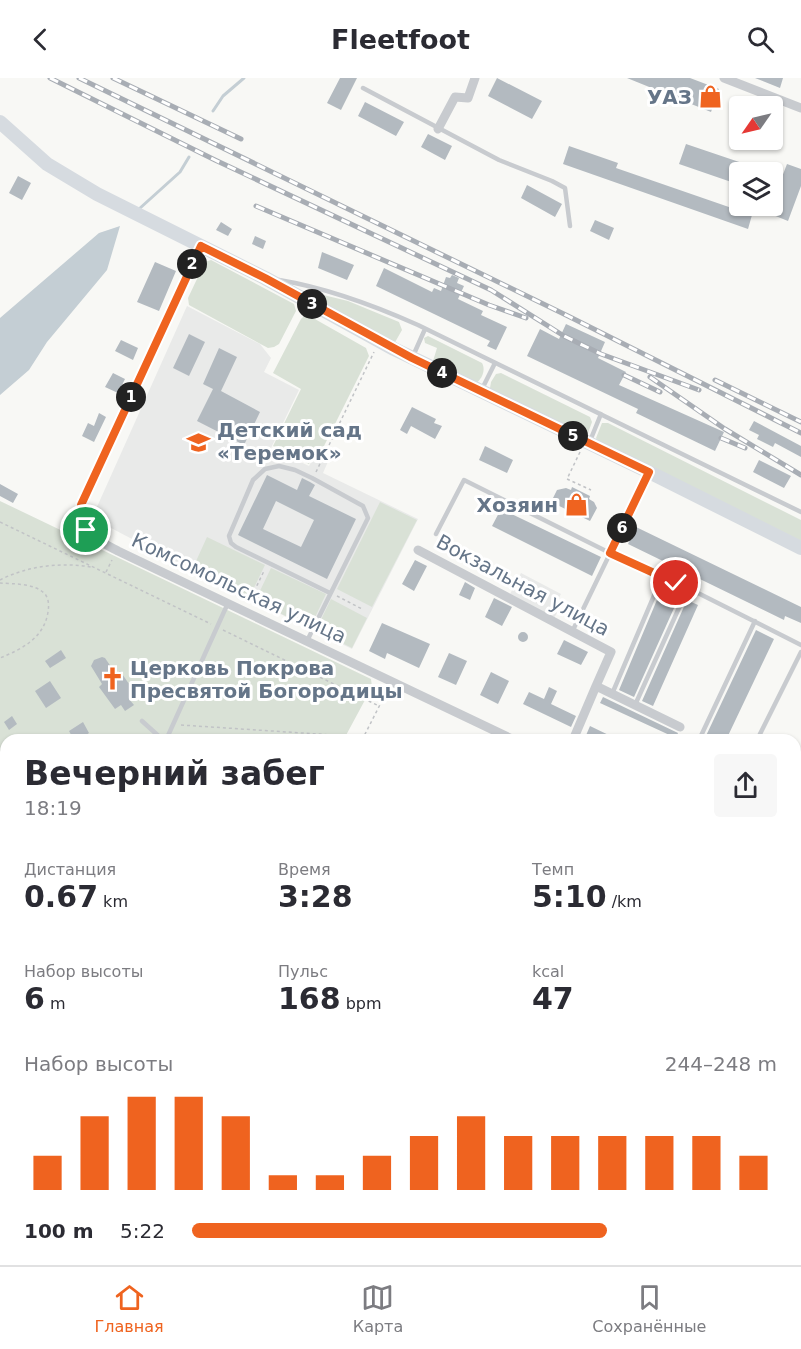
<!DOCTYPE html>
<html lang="ru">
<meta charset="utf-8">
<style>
body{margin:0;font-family:"DejaVu Sans",sans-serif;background:#f7f7f7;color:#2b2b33;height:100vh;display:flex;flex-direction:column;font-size:22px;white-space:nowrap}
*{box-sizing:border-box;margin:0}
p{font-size:20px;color:#7c7c81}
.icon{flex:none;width:33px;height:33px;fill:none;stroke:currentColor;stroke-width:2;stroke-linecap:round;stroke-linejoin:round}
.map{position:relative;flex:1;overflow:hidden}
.drawer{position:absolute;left:0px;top:656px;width:801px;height:532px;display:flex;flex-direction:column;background:#fff;border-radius:18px 18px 0 0;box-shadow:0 2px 4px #0004}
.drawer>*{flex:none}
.needle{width:39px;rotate:236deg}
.buttons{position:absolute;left:729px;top:18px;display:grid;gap:12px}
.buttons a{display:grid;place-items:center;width:54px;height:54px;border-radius:6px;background:#fff;box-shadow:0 2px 4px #0004;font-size:30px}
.pin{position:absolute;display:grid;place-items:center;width:51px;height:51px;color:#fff;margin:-26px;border:3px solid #fff;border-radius:50%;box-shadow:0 2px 6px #0007}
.km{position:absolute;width:30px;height:30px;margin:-15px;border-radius:50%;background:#222;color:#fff;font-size:16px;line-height:30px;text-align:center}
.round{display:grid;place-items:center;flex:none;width:63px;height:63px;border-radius:6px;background:#f7f7f7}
.overview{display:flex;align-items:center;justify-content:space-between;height:102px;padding:0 24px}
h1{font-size:33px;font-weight:800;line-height:45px}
.metrics{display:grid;grid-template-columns:repeat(3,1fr);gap:9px;height:102px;padding:6px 24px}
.metrics div{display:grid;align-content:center}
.metrics b{font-size:30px;font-weight:800}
.metrics small{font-size:16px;font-weight:400}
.metrics p{font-size:16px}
.chart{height:168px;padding:12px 24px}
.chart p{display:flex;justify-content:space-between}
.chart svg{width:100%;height:108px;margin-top:6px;stroke:#ef631f;stroke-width:6}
ul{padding:0 24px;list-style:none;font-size:20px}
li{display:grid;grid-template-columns:96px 72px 1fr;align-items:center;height:45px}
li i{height:15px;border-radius:8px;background:#ef631f}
header{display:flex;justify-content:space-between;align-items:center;height:78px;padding:0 24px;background:#fff;font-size:27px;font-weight:800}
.dock{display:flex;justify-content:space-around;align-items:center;height:84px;border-top:2px solid #e1e1e2;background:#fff;font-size:16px;color:#7c7c81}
.dock a{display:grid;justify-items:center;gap:3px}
.dock .active{color:#ef631f}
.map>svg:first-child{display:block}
.built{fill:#e9eae9}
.green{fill:#d9e1d6}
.water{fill:#c4ced4}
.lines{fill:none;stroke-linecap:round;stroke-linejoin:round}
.stream{stroke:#c4ced4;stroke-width:3}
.building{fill:#b3bac0;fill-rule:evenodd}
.path{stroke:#c1c3c6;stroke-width:1.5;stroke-dasharray:3 3;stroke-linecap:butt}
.lane{stroke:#c8cbcf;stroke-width:4.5}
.street{stroke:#c8cbcf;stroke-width:9}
.secondary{stroke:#d6dbe0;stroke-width:14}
.rail-casing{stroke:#a8adb4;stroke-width:5}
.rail{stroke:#fff;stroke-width:3;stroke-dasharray:9;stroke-linecap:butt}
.route-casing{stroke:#fff;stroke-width:12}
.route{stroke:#ef631f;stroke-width:8}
.labels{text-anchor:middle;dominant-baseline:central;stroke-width:6;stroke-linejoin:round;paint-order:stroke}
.poi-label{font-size:20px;font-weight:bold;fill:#657588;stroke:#fff;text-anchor:end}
.street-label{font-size:20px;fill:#657588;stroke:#fff}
</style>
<header><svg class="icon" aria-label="back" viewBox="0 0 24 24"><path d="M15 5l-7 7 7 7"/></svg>Fleetfoot<svg class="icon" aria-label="search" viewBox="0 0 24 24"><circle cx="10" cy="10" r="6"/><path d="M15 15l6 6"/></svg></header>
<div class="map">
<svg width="801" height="1187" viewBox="0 0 801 1187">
<rect width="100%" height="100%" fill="#f8f8f5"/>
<path class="built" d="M187,228L260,266L271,280L264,294L299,312L271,370L309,388L317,373L324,376L330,379L323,395L418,441L352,571L191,492L92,440Z
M521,495L561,516L556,525L561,528L554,540L510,516Z"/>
<path class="green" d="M211,182L294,226L296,233L279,266L274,269L268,270L189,227L188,220L205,184Z
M307,213L348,223L399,244L402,252L394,266L306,215Z
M306,236L366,270L369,278L322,372L317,370L309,386L273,368L301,311L273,295L301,241Z
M428,258L482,285C486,292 482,301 476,305L433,283L437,270L425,265L424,260Z
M501,295L590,339L592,344L588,355L585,356L493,313L490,310L491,304L496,296Z
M602,345H608L801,442V463L598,364L596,360Z
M0,423L371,601L372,609L344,661L6,662V695L0,691Z
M380,424L417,442L372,529L337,511Z
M207,459L265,487L249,520L192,492Z
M271,490L326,516L310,550L255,523Z
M331,521L367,540L352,570L316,552Z"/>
<path class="water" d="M120,148L107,192L47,264L29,292L0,317V240L99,155Z"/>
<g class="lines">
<path class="stream" d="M213,33L223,18L244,0
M139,131L180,94L189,79"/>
</g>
<path class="building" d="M340,0H357L341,32L327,25Z
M497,0L542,23L532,41L488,18Z
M627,0H690L719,11L711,34Z
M755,0H783L780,10Z
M365,24L404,44L396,58L358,38Z
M428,56L452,68L445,82L421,69Z
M686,66L751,88L749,94H740V107L679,86Z
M569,68L618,85L616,90L752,137L748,151L563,86Z
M787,86L801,91V108L788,143L768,135Z
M18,98L31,105L22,122L9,115Z
M527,107L562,126L555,139L521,120Z
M595,142L614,150L609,162L590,153Z
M221,144L232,151L228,158L216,152Z
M255,158L266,163L263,171L252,166Z
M322,174L354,187L347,202L318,190Z
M155,184L176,193L159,233L137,224Z
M384,190L432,214L434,210L441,213L446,199L450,200L452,197L459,200L457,205L464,208L458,221L483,233L481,237L507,249L496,272L487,268L490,263L376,208Z
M566,246L605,264L598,280L626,294L619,307L724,354L715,373L636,335L638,331L527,278L540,251L559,261Z
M189,256L205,264L189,298L173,290Z
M121,262L138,270L133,282L115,273Z
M219,270L237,279L221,313L260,334L244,367L197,343L213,311L203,306Z
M113,295L125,301L118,315L105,309Z
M412,329L436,341L434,345L442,348L435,361L411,348L407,356L400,352Z
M99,335L106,339L94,364L82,358L88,345L94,348Z
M754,343L801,368V379L775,365L773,369L757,361L759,357L749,352Z
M485,368L513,382L507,395L479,382Z
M759,382L791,398L784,410L753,394Z
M267,397L297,412L302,400L310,404L315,407L309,418L356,441L327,501L238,457ZM276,423L314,442L301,469L263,451Z
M0,406L18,416L13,425L0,418Z
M572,409L590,418L589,421L594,424L597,430L590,443L551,424L557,412L566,410L571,412Z
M501,431L601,479L592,498L492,448Z
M636,449L801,529V545L785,538L784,542L628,466Z
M415,482L427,488L414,513L402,506Z
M465,504L475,510L470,522L459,517Z
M662,510L679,519L634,619L619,612Z
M494,520L512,529L502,548L485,539Z
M687,522L698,527L653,628L642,623Z
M382,545L430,566L419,590L387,575L385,581L369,573Z
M756,552L774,561L726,662H704Z
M518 559a5 5 0 1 1 10 0a5 5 0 1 1-10 0Z
M564,562L588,574L581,587L557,576Z
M61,572L66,580L50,590L45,583Z
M449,575L467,583L456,607L438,599Z
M102,579L105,580L116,596L120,593L136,616L129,621L134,627L125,633L121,627L115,631L99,609L102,606L91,588L94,582Z
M491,594L509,603L498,626L480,617Z
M50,603L61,620L46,630L35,613Z
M549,609L557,613L551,626L576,638L571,649L523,626L529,614L544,621Z
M603,619L678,655L676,660L600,625Z
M12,638L17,646L9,652L4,644Z
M83,644L89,655L79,662H74L69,653Z
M590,648L619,662H584Z"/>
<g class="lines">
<path class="path" d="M580,374L567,401L591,412
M316,394L374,274
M0,444L211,546
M106,494L112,482
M0,502C27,488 61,484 91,489
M0,505C13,506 35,505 45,516C49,521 49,528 48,534C44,560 22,571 0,580
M337,518L362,531
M249,524L264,493
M223,552L379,628
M181,647L363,659
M362,662L387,613
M0,680L6,683
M795,725L801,726
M795,868L801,871
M332,1187L335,1182"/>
<path class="lane" d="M363,10L499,82L552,103L565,110L570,148
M279,202C328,210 373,227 418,247L801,434
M413,278L425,251
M482,311L495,285
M590,363L601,336
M436,456L464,402L610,475L688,510L801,567
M572,554L648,397
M307,563L368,440L363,428L312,400L295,392L279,388L265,391L253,402L229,458L231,465L236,469L330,515
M612,616L662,499
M635,627L688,510
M142,643L163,662
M166,662L228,525
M699,662L755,543
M757,662L801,574
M795,1160L801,1149
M697,1182L706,1187
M668,1187L671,1182
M732,1187L736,1182"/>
<path class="street" d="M724,0L801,30
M438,51L455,19L468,20L475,0
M201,168L81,427C75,453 99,463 118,473L514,662
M418,472L611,574L596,608
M573,662L596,608L680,649
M0,704L6,707
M795,826L801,829
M0,935L6,939
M795,1053L801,1044
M0,1066L6,1056
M0,1166L6,1169
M795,1176L801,1179
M26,1182L36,1187
M388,1182L396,1187
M48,1187L55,1182
M184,1187L187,1182
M444,1187L447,1182"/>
<path class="secondary" d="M0,44L47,86L97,116L265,200L394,271L649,394L801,470"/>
<defs>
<path id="rail" d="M50,0L215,82L491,212L564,258L601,276L699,312
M79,0L568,238L801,355
M113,0L241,61
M256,128L489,227L526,240
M624,297L660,314
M650,299L725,351L801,397
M715,302L801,344
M721,360L745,370"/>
</defs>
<use href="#rail" class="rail-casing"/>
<use href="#rail" class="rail"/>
</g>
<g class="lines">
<defs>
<path id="route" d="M86,452L80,442L81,427L201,168L265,200L412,280L649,394L610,475L676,505"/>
</defs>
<use href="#route" class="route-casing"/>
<use href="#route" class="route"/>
</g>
<defs>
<symbol id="shop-bare" viewBox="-9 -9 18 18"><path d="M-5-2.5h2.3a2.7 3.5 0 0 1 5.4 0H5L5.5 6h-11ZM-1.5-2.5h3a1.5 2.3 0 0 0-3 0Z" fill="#ef631f" stroke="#fff" stroke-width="2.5" paint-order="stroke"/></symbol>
<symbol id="school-bare" viewBox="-9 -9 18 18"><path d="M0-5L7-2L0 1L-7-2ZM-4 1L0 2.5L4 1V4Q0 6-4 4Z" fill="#ef631f" stroke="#fff" stroke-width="2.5" paint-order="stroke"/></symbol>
<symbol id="church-bare" viewBox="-9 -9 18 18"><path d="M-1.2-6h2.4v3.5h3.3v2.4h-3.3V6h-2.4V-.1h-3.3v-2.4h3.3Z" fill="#ef631f" stroke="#fff" stroke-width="2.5" paint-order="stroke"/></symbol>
</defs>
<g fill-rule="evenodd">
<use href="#shop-bare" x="694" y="2" width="33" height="33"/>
<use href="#school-bare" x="182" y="348" width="33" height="33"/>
<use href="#shop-bare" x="560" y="410" width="33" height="33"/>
<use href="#church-bare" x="96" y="584" width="33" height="33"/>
</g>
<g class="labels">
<g class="poi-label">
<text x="692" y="19">УАЗ</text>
<text x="217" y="352" text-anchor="start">Детский сад<tspan x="217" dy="23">«Теремок»</tspan></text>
<text x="558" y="427">Хозяин</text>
<text x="130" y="590" text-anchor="start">Церковь Покрова<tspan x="130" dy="23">Пресвятой Богородицы</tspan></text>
</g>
<g class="street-label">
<text transform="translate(523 507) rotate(28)">Вокзальная улица</text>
<text transform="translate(239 510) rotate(25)">Комсомольская улица</text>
</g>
</g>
</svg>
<div class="buttons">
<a><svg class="needle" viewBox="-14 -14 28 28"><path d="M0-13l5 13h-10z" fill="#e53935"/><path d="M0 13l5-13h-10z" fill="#7c7c81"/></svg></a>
<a><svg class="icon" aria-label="layers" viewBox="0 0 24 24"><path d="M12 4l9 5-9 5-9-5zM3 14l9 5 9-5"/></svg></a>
</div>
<div class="pin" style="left:86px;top:452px;background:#1e9e55"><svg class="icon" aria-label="arrive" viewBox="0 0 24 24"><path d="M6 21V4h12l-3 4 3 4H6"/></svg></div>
<div class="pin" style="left:676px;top:505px;background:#d93025"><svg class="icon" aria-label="check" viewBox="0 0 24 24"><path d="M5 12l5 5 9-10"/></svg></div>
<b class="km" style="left:131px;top:319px">1</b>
<b class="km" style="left:192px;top:186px">2</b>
<b class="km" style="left:312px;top:226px">3</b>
<b class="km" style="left:442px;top:295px">4</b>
<b class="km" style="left:573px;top:358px">5</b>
<b class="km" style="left:622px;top:450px">6</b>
<section class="drawer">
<div class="overview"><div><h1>Вечерний забег</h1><p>18:19</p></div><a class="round"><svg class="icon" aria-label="share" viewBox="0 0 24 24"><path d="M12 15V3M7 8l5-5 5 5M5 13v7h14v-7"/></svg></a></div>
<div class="metrics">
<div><p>Дистанция</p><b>0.67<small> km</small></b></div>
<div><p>Время</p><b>3:28</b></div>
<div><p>Темп</p><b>5:10<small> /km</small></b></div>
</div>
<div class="metrics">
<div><p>Набор высоты</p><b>6<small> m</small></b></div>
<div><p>Пульс</p><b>168<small> bpm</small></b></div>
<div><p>kcal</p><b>47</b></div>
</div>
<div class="chart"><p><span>Набор высоты</span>244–248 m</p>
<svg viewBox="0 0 160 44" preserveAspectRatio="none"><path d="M5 44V30M15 44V14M25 44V6M35 44V6M45 44V14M55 44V38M65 44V38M75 44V30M85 44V22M95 44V14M105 44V22M115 44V22M125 44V22M135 44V22M145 44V22M155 44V30"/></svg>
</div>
<ul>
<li><b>100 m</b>5:22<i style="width:71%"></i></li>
</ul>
</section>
</div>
<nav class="dock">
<a class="active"><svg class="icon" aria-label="home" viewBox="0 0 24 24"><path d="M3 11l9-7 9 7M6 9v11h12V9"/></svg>Главная</a>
<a><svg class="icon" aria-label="map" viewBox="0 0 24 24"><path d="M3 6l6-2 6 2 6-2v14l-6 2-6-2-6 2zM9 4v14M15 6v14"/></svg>Карта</a>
<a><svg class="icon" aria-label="saved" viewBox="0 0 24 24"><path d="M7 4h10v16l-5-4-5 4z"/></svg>Сохранённые</a>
</nav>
